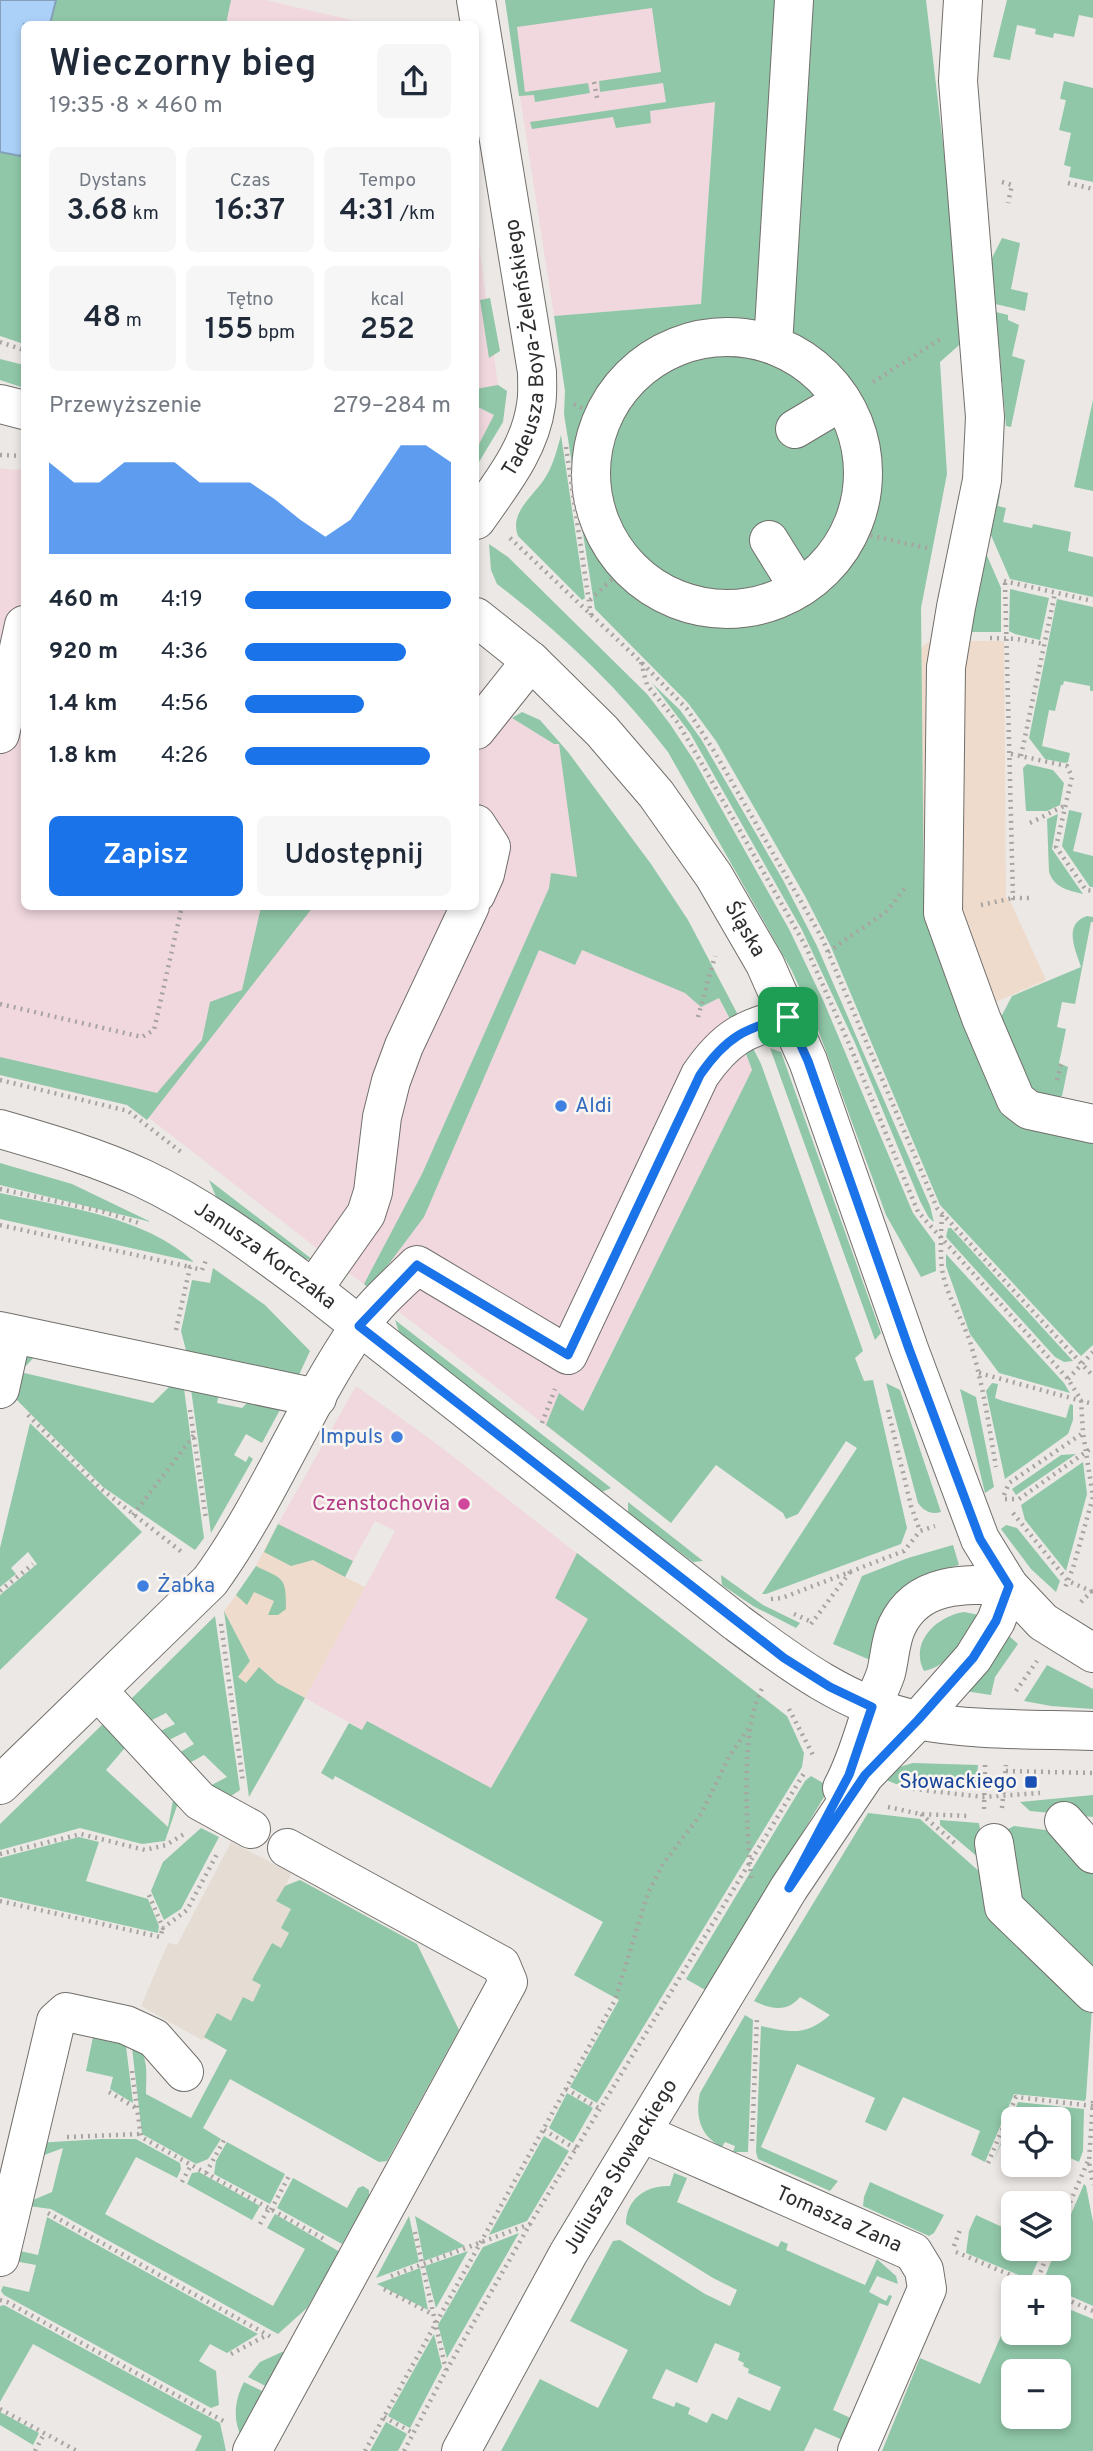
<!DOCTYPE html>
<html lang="pl">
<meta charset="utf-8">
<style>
body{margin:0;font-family:Overpass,sans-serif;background:#f6f6f7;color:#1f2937;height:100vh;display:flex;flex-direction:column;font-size:26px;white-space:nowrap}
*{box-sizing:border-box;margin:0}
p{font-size:23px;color:#747a83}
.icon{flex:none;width:38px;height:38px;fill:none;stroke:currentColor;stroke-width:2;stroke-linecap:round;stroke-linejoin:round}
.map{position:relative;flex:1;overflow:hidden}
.sheet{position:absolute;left:21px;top:21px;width:458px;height:889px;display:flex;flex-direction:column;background:#fff;border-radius:10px;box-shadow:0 4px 10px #0003}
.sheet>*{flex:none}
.tools{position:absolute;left:1001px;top:2107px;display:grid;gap:14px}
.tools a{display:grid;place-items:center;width:70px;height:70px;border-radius:10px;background:#fff;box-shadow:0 4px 10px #0003;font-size:35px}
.pin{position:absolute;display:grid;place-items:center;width:60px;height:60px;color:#fff;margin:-30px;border-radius:14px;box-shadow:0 4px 10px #0006}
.round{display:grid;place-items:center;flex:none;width:74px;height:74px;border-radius:10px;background:#f6f6f7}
.overview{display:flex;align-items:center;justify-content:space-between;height:119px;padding:0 28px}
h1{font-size:38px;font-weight:600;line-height:52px}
.stats{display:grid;grid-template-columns:repeat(3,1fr);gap:10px;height:119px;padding:7px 28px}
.stats div{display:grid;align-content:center;border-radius:10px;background:#f6f6f7;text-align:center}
.stats b{font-size:30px;font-weight:600}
.stats small{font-size:19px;font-weight:400}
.stats p{font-size:19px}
.chart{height:196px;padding:14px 28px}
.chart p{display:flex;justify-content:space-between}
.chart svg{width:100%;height:126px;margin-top:7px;fill:#1a73e8;opacity:.7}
.action{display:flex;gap:14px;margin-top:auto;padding:14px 28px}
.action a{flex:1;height:80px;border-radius:10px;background:#1a73e8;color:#fff;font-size:28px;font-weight:600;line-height:80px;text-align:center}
.action a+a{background:#f6f6f7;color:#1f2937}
ul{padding:0 28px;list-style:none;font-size:23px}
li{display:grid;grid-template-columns:112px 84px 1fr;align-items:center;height:52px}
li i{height:18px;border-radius:9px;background:#1a73e8}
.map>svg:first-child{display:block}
.commercial{fill:#f1d8df}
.industrial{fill:#efdbcc}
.built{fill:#e5ddd3}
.green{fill:#90c7a8;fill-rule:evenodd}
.water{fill:#acd1f8;stroke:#86a0bb;stroke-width:2}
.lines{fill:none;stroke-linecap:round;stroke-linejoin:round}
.minor-casing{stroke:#716f6b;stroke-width:40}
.path{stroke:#a7a4a1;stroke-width:4.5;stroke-dasharray:2 5;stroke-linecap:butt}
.minor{stroke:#fff;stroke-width:38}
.route-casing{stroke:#fff;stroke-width:14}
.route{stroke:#1a73e8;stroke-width:9}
.shop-dot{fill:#3f7fe0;stroke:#f9f6f2;stroke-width:2.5}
.hotel-dot{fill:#d1479c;stroke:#f9f6f2;stroke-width:2.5}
.transit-dot{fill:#1a4fb4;stroke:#f9f6f2;stroke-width:2.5}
.labels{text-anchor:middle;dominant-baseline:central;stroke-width:5;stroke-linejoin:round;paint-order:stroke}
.street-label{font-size:21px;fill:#2f2d2c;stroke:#f9f6f2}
.shop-label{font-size:21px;fill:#366cbe;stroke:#f9f6f2;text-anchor:start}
.hotel-label{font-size:21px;fill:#b23c85;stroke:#f9f6f2;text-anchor:end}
.transit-label{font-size:21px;fill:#164399;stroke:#f9f6f2;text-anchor:end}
</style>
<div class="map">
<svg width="1093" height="2451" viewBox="0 0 1093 2451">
<rect width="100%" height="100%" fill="#ece8e5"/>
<path class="commercial" d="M157,0H265L369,24H149Z
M505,0H722L701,304L554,316Z
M476,223L498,385L503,397L476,461Z
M0,468L16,470L24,468V906H476V686L512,718L554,744L559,743L577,878L719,998L753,1070L567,1442L149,1118L147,1120L127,1105L0,1075Z
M356,1386L441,1447L653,1613L527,1821L305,1698L395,1531L375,1521L353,1561L278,1524Z"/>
<path class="industrial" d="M939,637L966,641H1004L1006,897L1011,903L1046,980L968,1014L924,907L921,649L925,644Z
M278,1524L353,1561L345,1577L365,1587L305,1698L277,1683L259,1667L246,1684L238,1677L250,1661L224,1611L251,1575Z"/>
<path class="built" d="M231,1842L292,1873L286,1885L300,1880L417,1944L459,2030L400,2141L204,2038L202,2040L141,2006L168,1943L177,1945Z"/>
<path class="green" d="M0,0H231L226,24H172L162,22L161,24H24V344L0,336Z
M505,0H926L966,339L940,362L947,474L921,608L924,907L1010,1116L1093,1135V1345L1081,1356L940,1205L831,947L805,896L716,741L688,703L595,609L564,414L565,391L554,316L701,304L715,102L650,111L651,123L616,128L613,117L532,129L530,122L666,102L663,83L600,92L599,81L661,72L652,8L517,27L525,92L588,83L590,93L535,102L534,95L519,96Z
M1007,0H1093V18L1079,15L1074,37L1054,33L1053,38L1035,34L1036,29L1017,25L1010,60L993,57Z
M1064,81L1093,88V182L1069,177L1071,167L1064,165L1071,133L1059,130L1066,100L1060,99Z
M1002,238L1020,243L1011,289L1028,293L1025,311L995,304L990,262Z
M490,298L500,351L489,358L480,300Z
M996,312L1008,315V320L1019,325L1012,356L1025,360L1011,427L1006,426Z
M0,359L24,365V388L0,380Z
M498,385L507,391L503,422L476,467V450L494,415L476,406V389Z
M1093,400V491L1074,487Z
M561,435L585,598L582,600L518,536C509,512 533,497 545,478C553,466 557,450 561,435Z
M994,493L1000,494L998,506L1006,508L1003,522L1032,528L1033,524L1071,532L1068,551L1093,557V597L1010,579L987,526Z
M489,544L508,557L647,694L670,724L695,762L789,929L823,1000L913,1213L935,1243L936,1271L921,1277L886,1215L816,1024L792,971L668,752C619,688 561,633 497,584L491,570Z
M985,551L1001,588V632H971Z
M1010,589L1049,598L1040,640L1015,634L1009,631Z
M1057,599L1093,607V691H1090V686L1064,681L1063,685H1061L1055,711L1049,710L1042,746L1070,753L1068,762L1065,763L1045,759L1029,738Z
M652,683L680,710L701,739L783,880L817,946L930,1206L934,1222L929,1218L920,1201L855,1043L802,930L690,733Z
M522,712L540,720L568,752L651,864L688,920L737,1013L731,1021L719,998L701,1007L685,993L582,950L575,965L539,950L424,1217L370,1289L364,1284L422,1174L549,888L551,873L577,877L559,744H554L512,718Z
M1027,764L1053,770L1064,783L1060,805L1047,811H1026L1023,768Z
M1069,810L1082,813L1073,851L1093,856V887H1090L1062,846Z
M1058,814L1052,849L1083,894C1067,890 1055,888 1049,872L1047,819Z
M261,907H313L147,1120L127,1105L0,1075V1057L157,1093L202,1040L210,1002L242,990Z
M1087,916L1093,917V922H1091L1075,1004L1062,1002L1057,1027L1066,1029L1059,1063L1068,1067L1062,1096L1057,1098L1039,1094L1029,1088L1001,1017L1012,996L1081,967C1075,949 1063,924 1087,916Z
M753,1048L761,1064L863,1351L855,1358L864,1381L873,1380L907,1528L901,1544L766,1594H762L857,1448L846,1441L798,1514L786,1519L783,1513L716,1465L671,1523L546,1425L559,1393L583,1411L752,1070L745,1051Z
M770,1048L781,1052L881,1333L875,1340Z
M0,1163L72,1184L151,1222L0,1185Z
M209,1180L313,1260L300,1258L217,1199Z
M0,1193C63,1207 145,1216 194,1262L0,1219Z
M948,1228H951L1073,1361L1064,1362L1055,1357L946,1237Z
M946,1254L1064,1383L1070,1393L999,1373L970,1334L946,1266Z
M213,1268L265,1305L310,1351L298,1377L188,1358L181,1331L192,1280L210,1283Z
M395,1320L611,1488L602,1492L400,1335Z
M42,1349L20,1372L153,1403L177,1379L183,1381L204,1538L195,1550L103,1487L9,1392L20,1359Z
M190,1382L220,1389L217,1403L242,1408L253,1397L281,1408L262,1443L246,1434L234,1455L246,1462L249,1456L253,1459L211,1533Z
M886,1383L900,1390L941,1512C931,1515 924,1511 918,1503Z
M992,1383L998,1384L995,1398L1003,1401L1066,1418L1070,1404L1073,1405V1420L1068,1434L1005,1479L986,1391Z
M960,1389L976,1397L994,1487L985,1493Z
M30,1423L142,1532L0,1670V1595L37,1564L28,1552L11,1568L16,1574L0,1587V1548Z
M1076,1454L1016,1495L1012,1489L1061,1455Z
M1083,1462L1087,1494L1066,1571L1025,1520L1021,1505Z
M628,1502L703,1561L693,1562L628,1513Z
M278,1524L353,1561L345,1577L313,1560L291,1566L264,1552Z
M1006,1525L1017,1528L1060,1581L1056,1592L1031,1569L1001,1529Z
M953,1545L959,1565L932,1572L870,1660L833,1644L862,1576L908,1558Z
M577,1553L787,1716L804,1753L802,1767L597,2103L570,2087L619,2000L574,1975L603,1922L335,1776L333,1780L321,1773L349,1723L362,1730L367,1721L491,1788L588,1619L555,1598Z
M256,1566C284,1580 286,1576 286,1609L278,1615H268L274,1601L254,1592L247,1605L236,1595Z
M721,1575L763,1605L800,1623L796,1628L753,1606L722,1585Z
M224,1611L250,1661L238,1677L246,1683L259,1667L277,1683L305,1698L249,1797Z
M964,1612L979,1615C965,1636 951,1666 924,1671C909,1642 937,1616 964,1612Z
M215,1616L240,1790L222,1802L202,1790L227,1777L204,1755L182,1767L172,1757L194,1744L185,1732L159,1745L150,1736L175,1724L166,1713L140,1726L122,1708Z
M1009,1636L1018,1644L995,1677L991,1695L965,1691Z
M1047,1665L1093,1689V1709L1051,1706L1024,1701Z
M105,1722L129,1743L106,1770L168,1827L175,1790L180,1797L165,1841L142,1844L80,1828L0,1850V1824Z
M913,1763L978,1765L976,1786L969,1788L896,1784L881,1778L896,1768Z
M811,1776L830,1787L707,1991L686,1979L805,1781Z
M1093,1795V1817L1030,1811L1020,1802Z
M868,1813L920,1819L990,1881L1092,2008L1086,2098L1085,2101L1014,2094L985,2162L971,2155L980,2131L903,2097L886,2131L865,2122L875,2098L797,2064L761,2147L838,2181L830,2191L758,2159L756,2152L761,2026C791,2032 804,2037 830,2015L800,1997C787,2013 770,2009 754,2001Z
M940,1820L979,1823L986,1864L940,1825Z
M1014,1826L1054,1831L1093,1874V1975L1016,1903L1006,1845L1008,1829Z
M201,1828L219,1837L181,1909L164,1920L151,1891L163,1862Z
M79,1837L99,1842L86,1881L148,1899L159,1926L158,1933L0,1897V1858Z
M300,1880L417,1944L459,2030L387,2161L379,2162L230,2079L203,2128L221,2139L208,2159L196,2164L142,2134L131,2039C150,2055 146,2071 146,2094L191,2118L227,2050L204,2037L217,2013L231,2021L243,1997L253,2002L261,1985L252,1980L272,1943L281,1948L289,1933L281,1928L291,1909L276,1901L285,1886Z
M745,2015L753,2020L748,2152H733L735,2146L725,2142L722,2147C700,2136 695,2116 700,2093Z
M94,2032L125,2038L133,2103L110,2089L113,2077L86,2071Z
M567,2093L593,2108L573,2143L549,2128Z
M1018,2102L1084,2109L1083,2151L1079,2162L1059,2153V2119H1013V2133L1007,2131L992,2164Z
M544,2136L569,2151L527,2221L489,2235Z
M101,2139H136L180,2163L181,2169L177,2178L136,2157L105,2214L273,2306L305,2249L267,2228L275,2214L340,2252L307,2308L278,2334L51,2209L21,2205L52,2192L63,2148L31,2160L36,2143Z
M227,2142L285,2174L270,2204L214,2174L216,2161Z
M199,2172L260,2206L252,2220L187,2184L192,2173Z
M674,2173L687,2178L677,2202L778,2247L781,2241L788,2244L786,2250L865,2285L877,2259L896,2276L898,2284L877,2276L869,2292L886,2301L889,2295L892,2296L888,2306L879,2303L833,2410L855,2420L845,2441L815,2428L804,2451H501L540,2379L598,2408L628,2350L570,2321L613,2241L620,2240L705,2294L730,2306L737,2290L713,2278L626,2224C626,2199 646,2185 670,2186ZM715,2343L740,2353L738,2360L744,2363L743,2366L749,2369L748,2373L781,2387L770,2411L738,2397L727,2420L712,2413L707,2423L688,2414L690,2408L676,2402L674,2407L652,2398L666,2369L697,2383Z
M293,2178L347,2208L358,2188L363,2186L369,2190V2197L342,2244L277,2208Z
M870,2182L944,2215L934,2233L929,2236L863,2206L864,2197Z
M1084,2184L1086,2186L1093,2222V2306L1059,2291V2287H1050L1042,2284L1056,2249H1059V2242Z
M976,2215L1013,2232V2249H1043L1031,2277L1028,2279L966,2253L969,2231Z
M409,2216L419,2262L376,2278Z
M415,2216L465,2246L424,2261Z
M47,2217L258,2334L227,2353L210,2344L199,2361L216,2371L219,2405L211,2408L4,2295L1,2291L3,2286L29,2292L36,2265L9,2260L11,2249L38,2255Z
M519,2233L447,2358L438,2325L483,2247Z
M468,2251L436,2308L425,2266Z
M420,2268L428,2310L377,2284Z
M4,2305L220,2423L226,2451H195L202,2436L33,2344L0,2402V2306Z
M1059,2305L1093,2319V2451H882L920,2358L980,2384L1013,2308V2333H1059ZM1059,2371V2417H1013V2371Z
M434,2334L442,2367L410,2428L388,2416Z
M282,2352L296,2353L275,2391L248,2377L260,2362Z
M244,2382L272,2396L242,2438C232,2420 235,2399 244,2382Z
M0,2412L39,2433L33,2445L0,2425Z
M386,2422L407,2434L398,2451H370Z"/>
<path class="water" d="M0,0H56L50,24H24V142L21,156L0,152Z"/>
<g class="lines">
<defs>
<g id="minor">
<path d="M963,0L958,81L985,417L982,480L956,607L946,667L943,913L981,1018L1016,1100L1029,1110L1093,1124"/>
<circle cx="727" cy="473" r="136"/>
<path d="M773,345L794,0"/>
<path d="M0,404L24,410"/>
<path d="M795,429L842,401"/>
<path id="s1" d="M476,520C501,484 530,449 536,405C538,394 537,383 537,372L476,0"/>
<path d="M769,540L799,588"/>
<path id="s2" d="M476,617L531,661L602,731L656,794L714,876L765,964L808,1061L909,1349L980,1539L1009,1586L1043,1622L1093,1653"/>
<path d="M476,730L531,661"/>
<path d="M0,734L24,625"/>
<path d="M476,824L491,847L485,874L476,894"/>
<path id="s3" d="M0,1129C48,1143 97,1157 142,1178C204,1207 259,1249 313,1289L736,1622C791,1663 848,1706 917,1720C970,1731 1038,1729 1093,1731"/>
<path d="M313,1289L366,1214L373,1192L382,1117L391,1081L404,1046L470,906"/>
<path d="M0,1331L317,1398"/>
<path d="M0,1389L12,1334"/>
<path d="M98,1691L200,1801L251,1829"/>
<path d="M0,1785L210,1581C268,1501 303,1408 359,1327C374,1304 397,1285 417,1265L568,1355L700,1075C726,1037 745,1028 788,1017"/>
<path d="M842,1788C856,1762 863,1735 872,1708C876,1696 882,1685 886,1673C890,1657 890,1641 897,1626C918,1581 966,1584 1009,1586"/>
<path d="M1064,1821L1093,1854"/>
<path d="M994,1843L1004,1907L1093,1993"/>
<path id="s4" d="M642,2133L913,2252L924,2270L927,2289L857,2451"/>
<path d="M0,2257L56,2021L66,2012L126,2025L154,2038L184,2072"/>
<path d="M252,2451L508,1982L501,1965L287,1848"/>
<path id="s5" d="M461,2451L568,2254L789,1888L865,1775L918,1720L973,1658L996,1621L1009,1586"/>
</g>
</defs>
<use href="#minor" class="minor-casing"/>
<path class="path" d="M594,82L598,102
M1002,182L1012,185L1008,203
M1068,183L1093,189
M0,342L24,350
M873,382L942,338
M574,404L603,419
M566,447L591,615
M0,455L24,456
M850,531L931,549
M510,538L641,662L687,709L714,751L822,938L937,1208L1093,1376
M1004,581L1093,601
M1005,583L1013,898H1033
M590,600L627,565
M990,638L1017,639L1044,644
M641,662L647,685L678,723L698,757L805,945L850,1046L918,1212L1068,1379L1081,1400L1083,1433L1093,1497L1073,1568L1064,1590
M1011,754L1067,766L1072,777L1056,847L1086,890L1093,891
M1021,756L1055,593
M1030,823L1064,806
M981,905L1013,898
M828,952L887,911L905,888
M0,1004L142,1037L154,1030L182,906
M698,1017L715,956
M0,1080L128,1111L181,1152
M1057,1080L1061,1064
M0,1189L104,1212L142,1224
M942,1215C941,1233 940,1251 942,1269C946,1296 963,1319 971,1345C983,1384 989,1426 996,1467
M0,1225L190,1267
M176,1330L190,1267L202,1270L207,1258
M979,1373L1093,1404
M1068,1379L1093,1352
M190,1410L206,1519
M888,1410L911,1506L920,1531
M28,1415L100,1488L183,1553
M542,1423L555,1389
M1004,1495L1009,1483L1083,1433
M1005,1499H1019L1093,1447
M1013,1513L1068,1581L1093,1592
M133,1515L194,1435
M0,1591L33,1564
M771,1599L782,1598L904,1551L920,1531L935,1526
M1081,1602L1091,1592L1093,1586
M794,1614L812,1622
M221,1624L243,1782
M811,1624L850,1572
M1016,1691L1037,1661
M789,1709L814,1757
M1006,1771L1093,1773
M906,1788L983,1797L1040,1793
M888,1807L920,1814L969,1816
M1002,1808L1006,1765
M984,1809L985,1765
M921,1814L957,1845
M0,1854L81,1834L145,1850L166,1845L184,1834
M751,1878C747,1828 739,1729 763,1687
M149,1895L163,1928L187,1910L217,1854
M0,1901L160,1937L163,1928
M132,2071L141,2137L326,2240
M566,2089L600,2109
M109,2092L136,2108
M1093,2101L1089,2161L1093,2185
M544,2130L576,2149
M67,2137L140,2134
M752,2141L757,2017
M988,2163L1016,2097L1093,2106
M206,2173L224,2140
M182,2182L191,2165
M271,2210L289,2176
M48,2213L273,2338
M260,2224L269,2208
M1059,2228L1088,2161
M415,2232L446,2370
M954,2246L961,2227
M956,2252L1039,2287
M391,2276L530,2224
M1035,2285L1050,2249
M384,2289L432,2314
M1059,2296L1093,2311
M0,2300L7,2302L227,2423
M231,2354L267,2335
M0,2409L77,2451
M384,2417L413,2433
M35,2451L44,2434
M365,2451L615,2000L648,1893L663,1864L701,1814L730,1755L751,1725
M404,2451L446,2371L530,2224L806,1770"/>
<use href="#minor" class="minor"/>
</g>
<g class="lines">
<defs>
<path id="route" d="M788,1017L808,1061L909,1349L980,1539L1009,1586L996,1621L973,1658L918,1720L865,1775L789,1888L849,1775L872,1707L830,1687L784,1658L359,1326L417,1265L568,1355L700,1075C726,1037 745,1028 788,1017Z"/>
</defs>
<use href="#route" class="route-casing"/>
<use href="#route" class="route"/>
</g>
<g class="shop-dot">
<circle cx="561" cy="1106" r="7"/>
<circle cx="397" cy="1437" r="7"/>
<circle cx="143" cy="1586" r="7"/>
</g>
<circle class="hotel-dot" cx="464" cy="1504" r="7"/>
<rect class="transit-dot" x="1024" y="1775" width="14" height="14" rx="3.5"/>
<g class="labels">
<g class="street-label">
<text stroke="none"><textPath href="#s1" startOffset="187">Tadeusza Boya-Żeleńskiego</textPath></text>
<text stroke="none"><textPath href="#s2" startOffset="415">Śląska</textPath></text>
<text stroke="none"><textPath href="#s3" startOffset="296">Janusza Korczaka</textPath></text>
<text stroke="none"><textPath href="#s5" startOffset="326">Juliusza Słowackiego</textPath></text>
<text stroke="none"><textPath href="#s4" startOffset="215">Tomasza Zana</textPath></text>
</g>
<g class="shop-label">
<text x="575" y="1106">Aldi</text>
<text x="383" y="1437" text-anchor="end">Impuls</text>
<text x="157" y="1586">Żabka</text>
</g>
<g class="hotel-label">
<text x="450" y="1504">Czenstochovia</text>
</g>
<g class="transit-label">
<text x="1017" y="1782">Słowackiego</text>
</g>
</g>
</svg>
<div class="tools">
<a><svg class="icon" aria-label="locate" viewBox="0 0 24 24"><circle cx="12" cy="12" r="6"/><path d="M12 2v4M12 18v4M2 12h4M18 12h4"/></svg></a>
<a><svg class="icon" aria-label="layers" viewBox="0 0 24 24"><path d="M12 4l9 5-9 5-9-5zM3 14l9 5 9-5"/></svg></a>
<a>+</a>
<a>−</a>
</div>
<div class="pin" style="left:788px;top:1017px;background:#1e9e55"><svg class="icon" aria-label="arrive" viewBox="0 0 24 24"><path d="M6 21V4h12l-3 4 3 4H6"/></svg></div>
<section class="sheet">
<div class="overview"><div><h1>Wieczorny bieg</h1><p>19:35 · 8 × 460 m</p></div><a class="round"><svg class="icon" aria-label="share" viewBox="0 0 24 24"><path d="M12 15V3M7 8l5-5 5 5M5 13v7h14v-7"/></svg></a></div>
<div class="stats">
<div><p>Dystans</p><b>3.68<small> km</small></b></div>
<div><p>Czas</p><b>16:37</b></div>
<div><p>Tempo</p><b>4:31<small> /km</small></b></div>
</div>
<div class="stats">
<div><b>48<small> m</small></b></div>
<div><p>Tętno</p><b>155<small> bpm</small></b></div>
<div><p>kcal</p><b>252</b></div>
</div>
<div class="chart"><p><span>Przewyższenie</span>279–284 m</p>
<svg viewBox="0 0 160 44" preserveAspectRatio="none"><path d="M0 44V12L10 19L20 19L30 12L40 12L50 12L60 19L70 19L80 19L90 25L100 32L110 38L120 32L130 19L140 6L150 6L160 12V44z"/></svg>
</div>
<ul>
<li><b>460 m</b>4:19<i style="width:100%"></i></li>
<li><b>920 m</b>4:36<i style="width:78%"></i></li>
<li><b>1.4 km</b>4:56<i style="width:58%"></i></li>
<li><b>1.8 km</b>4:26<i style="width:90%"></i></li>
</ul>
<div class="action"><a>Zapisz</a><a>Udostępnij</a></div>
</section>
</div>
